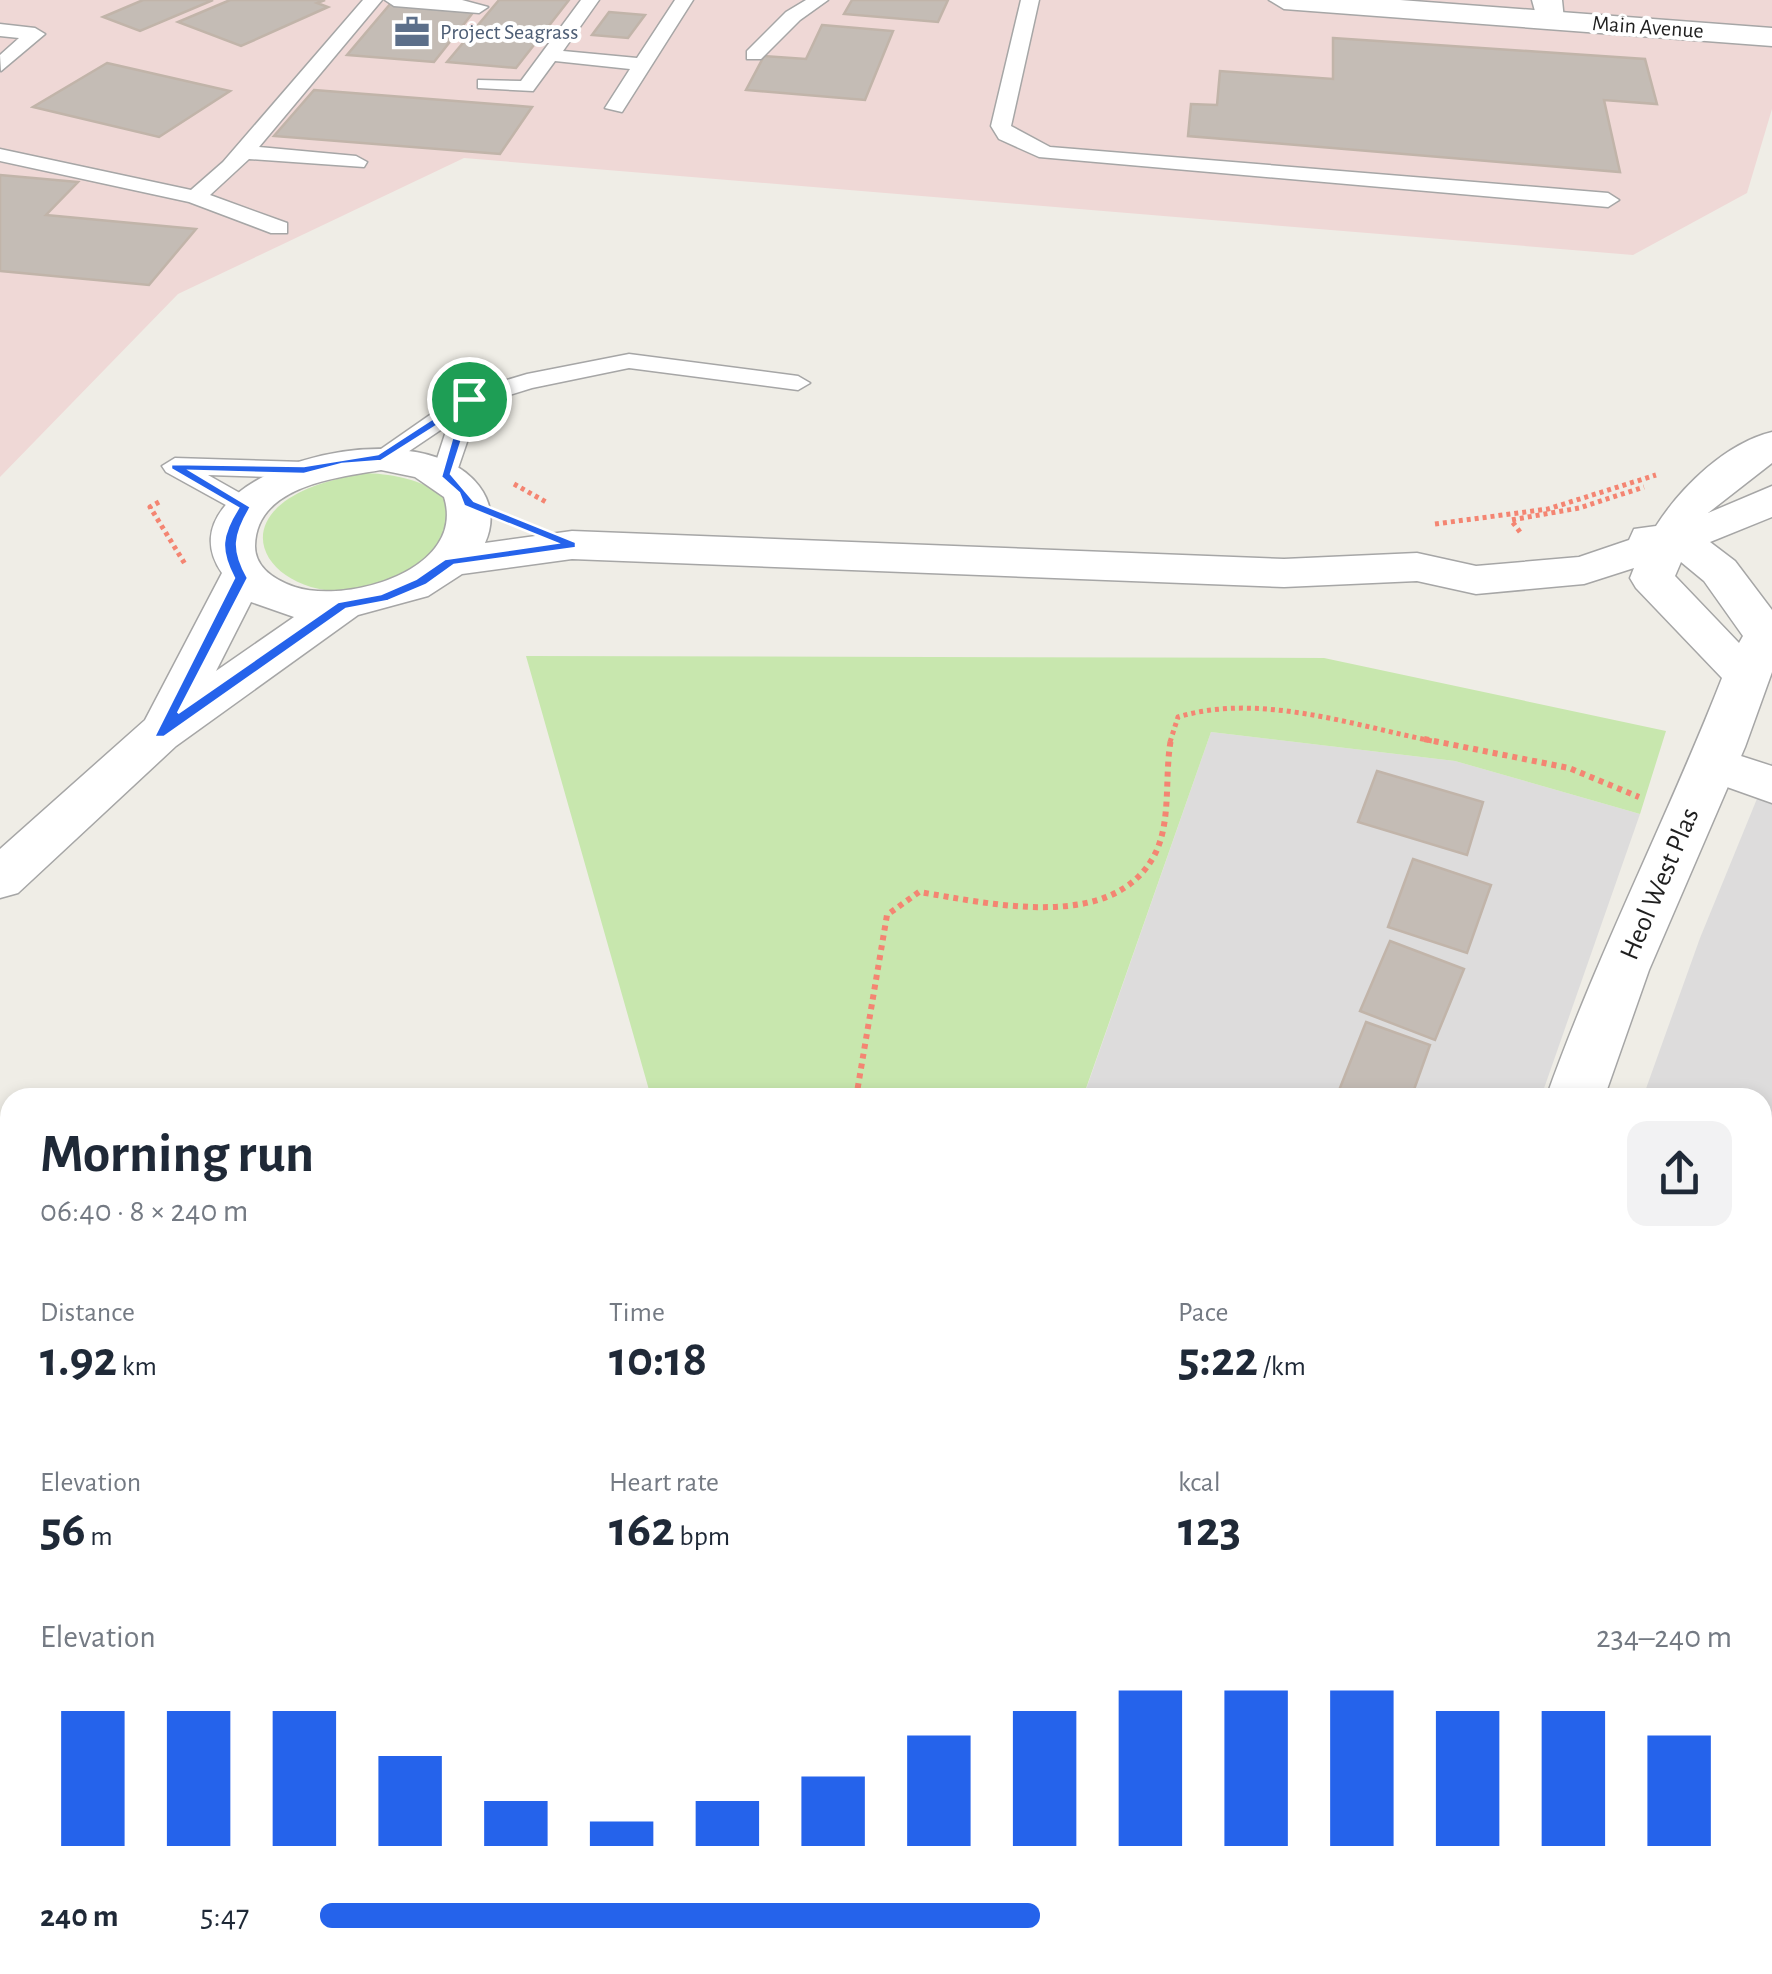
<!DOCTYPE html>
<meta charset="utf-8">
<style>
body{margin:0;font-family:"Alegreya Sans",sans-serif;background:#f2f2f3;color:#1f2937;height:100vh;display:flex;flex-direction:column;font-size:38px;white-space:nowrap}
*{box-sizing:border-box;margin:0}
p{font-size:32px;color:#747a83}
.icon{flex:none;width:55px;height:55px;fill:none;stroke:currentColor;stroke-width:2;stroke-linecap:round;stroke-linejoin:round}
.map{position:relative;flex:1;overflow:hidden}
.details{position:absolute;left:0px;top:1088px;width:1772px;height:888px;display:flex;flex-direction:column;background:#fff;border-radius:30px 30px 0 0;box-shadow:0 5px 15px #0003}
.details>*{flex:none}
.pin{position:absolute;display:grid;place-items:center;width:85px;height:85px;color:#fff;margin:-42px;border:5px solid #fff;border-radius:50%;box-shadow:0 2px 10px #0007}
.round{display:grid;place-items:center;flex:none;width:105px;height:105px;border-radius:20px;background:#f2f2f3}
.headline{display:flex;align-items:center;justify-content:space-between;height:170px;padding:0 40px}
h1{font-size:55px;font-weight:700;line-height:75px}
.figures{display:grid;grid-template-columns:repeat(3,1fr);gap:15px;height:170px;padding:10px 40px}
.figures div{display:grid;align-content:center}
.figures b{font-size:50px;font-weight:700}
.figures small{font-size:28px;font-weight:400}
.figures p{font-size:28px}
.chart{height:280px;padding:20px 40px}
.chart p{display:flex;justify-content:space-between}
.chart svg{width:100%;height:180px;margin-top:10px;stroke:#2563eb;stroke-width:6}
ul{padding:0 40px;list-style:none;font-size:32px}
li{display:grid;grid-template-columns:160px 120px 1fr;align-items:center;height:75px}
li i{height:25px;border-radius:12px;background:#2563eb}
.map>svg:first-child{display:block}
.residential{fill:#dddcdc}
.commercial{fill:#efd8d6}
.grass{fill:#c8e7ae}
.building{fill:#c4bcb5;stroke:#c1b4a9;stroke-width:2.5}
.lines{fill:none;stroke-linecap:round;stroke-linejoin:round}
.service-casing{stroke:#a6a6a6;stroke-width:3}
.minor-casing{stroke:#a6a6a6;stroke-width:3}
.tertiary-casing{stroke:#a6a6a6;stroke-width:3}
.path-far1{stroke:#f48572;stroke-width:5;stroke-dasharray:4 4;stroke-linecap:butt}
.path{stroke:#f48572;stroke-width:6;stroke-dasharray:5 5;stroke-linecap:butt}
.service{fill:#fff;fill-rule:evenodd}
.minor{fill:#fff;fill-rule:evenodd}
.tertiary{fill:#fff;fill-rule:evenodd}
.route{fill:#2563eb;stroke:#fff;stroke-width:2.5;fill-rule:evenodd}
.labels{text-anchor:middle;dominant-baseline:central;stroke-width:8;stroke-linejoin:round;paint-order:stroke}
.far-street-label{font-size:22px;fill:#1f1f1f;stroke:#fff}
.far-service-label{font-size:22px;fill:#4e5e75;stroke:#fff;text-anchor:start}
.street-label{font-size:28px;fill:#1f1f1f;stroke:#fff}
</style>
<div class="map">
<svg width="1772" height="1974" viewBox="0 0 1772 1974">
<rect width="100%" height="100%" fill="#efede6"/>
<path class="residential" d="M1211,732L1455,761L1640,814L1541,1097L1083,1098Z
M1772,762V1974H1541L1542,1965H1762V1098L1643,1097L1700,938Z
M934,1965H1400L1401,1974H939Z"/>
<path class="commercial" d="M0,0H1772V109L1747,193L1633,255L464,158L178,294L0,477Z"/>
<path class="grass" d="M367,473C397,475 419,479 444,496L451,534C439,545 426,563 412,572C290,642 171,503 367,473Z
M526,656L1324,658L1666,731L1640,814L1455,761L1211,732L1083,1097H651Z"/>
<path class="building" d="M143,0H213L140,31L103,17Z
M230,0H325L317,3L328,7L241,46L178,22Z
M499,0H569L516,68L447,62Z
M852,0H948L938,22L844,14Z
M391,3L475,10L434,62L347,55Z
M609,12L645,15L628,38L592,35Z
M822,25L893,31L865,100L746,90L764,56L806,59Z
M1333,38L1645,59L1657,104L1604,100L1620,172L1188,136L1191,104L1217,105L1220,71L1333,79Z
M107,63L230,91L159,137L33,107Z
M314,90L532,107L500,154L274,136Z
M0,175L78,182L46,215L196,229L149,285L0,271Z
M1377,771L1483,802L1467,855L1358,822Z
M1413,859L1491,885L1467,953L1388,927Z
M1390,941L1464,969L1435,1040L1360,1011Z
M1366,1022L1430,1045L1411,1098H1336Z
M1762,1741L1772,1744V1952L1762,1950Z
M2,1768L10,1769V1965H212L209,1974H0Z
M441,1965H517V1974H440Z
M1020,1965H1161L1187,1974H1018Z"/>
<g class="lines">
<defs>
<path id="service" d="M363,0H382L259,147L356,156L367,162L364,167L249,159L210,195L287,223V233H271L189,202L0,161V149L191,190L223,162Z
M385,0H462L488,7L479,13L394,6Z
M581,0H599L563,51L637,58L675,0H693L622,112L605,108L630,69L555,61L533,91L478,88V80L521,81Z
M806,0H828L800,20L761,59H747V51L786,12Z
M1021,0H1039L1011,126L1050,147L1608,193L1619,200L1608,207L1039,157L999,139L991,126Z
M0,24L35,28L45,34L1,71L0,55L19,38L0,36Z
M629,354L798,376L810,383L798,390L629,368L532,388L480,404L454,480H436L432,474L448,425L390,464L381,466L368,458L460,394L527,374Z
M175,458L304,462L317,470L304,478L208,475L254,501L258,507L254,513L244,515L166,472L162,466Z"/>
<path id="minor" d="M1532,0H1562L1564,20L1559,26H1539Z
M1713,747L1772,766V803L1696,776L1688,764L1696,752Z
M1772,1568V1644L1762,1647V1572Z
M290,1965H370L367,1974H287Z"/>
<path id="tertiary" d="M1269,0H1400L1772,28V46L1284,9Z
M1772,432V463L1708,513L1772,486V517L1710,542L1735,561L1772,610V672L1745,747L1649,970L1604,1098H1546C1597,954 1667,819 1722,678L1636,588L1630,578L1634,568L1584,584L1476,594L1417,581L1284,587L572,559L462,574L428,596L358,615L176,746L18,893L0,898V849L145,720L222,573C154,476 415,401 479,486C492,503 494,523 485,543L572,531L1284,559L1417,553L1476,566L1579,557L1629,540L1634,529L1656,526C1681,487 1726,443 1772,432ZM381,470L415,477L444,497C467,570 347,604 295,587C275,580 255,568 255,546C256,486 335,478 381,470ZM1681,562L1704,581L1743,636L1739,643L1675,576ZM251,602L294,617L216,671Z
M1422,1965H1502L1501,1974H1421Z"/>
</defs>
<use href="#service" class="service-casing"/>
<use href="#minor" class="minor-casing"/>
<use href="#tertiary" class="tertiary-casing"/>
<path class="path-far1" d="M514,484L546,502
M159,502L150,507L185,564
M1435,524L1548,509L1656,475
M1520,532L1511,520L1579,508L1644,487
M1170,742L1178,717C1260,692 1355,726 1437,742"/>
<path class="path" d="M1424,739L1569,768L1639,797
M856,1098L887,915L919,892C989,903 1114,934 1155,854C1172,820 1164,776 1171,739"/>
<use href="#service" class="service"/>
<use href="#minor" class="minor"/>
<use href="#tertiary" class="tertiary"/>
</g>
<path class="route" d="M469,395L475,399L451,474L474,501L576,542V548L454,565L426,585L388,601L346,609L164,737H154L234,578C219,550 221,535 238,508L171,469V464L304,466L378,454ZM460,411L441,477L459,493L464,506L556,543L445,559L416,579L381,594L338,602L178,713L248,578C232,550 234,535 251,507L191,471L304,474L342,464L381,461Z"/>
<defs>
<symbol id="office-bare" viewBox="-9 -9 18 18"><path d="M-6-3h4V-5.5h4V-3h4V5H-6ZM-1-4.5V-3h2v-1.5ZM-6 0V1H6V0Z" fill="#5c6f8a" stroke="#fff" stroke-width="2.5" paint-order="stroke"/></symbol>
</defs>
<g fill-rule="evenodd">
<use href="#office-bare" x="387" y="7" width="50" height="50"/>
</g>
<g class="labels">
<g class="far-street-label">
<text transform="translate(1648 27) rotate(4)">Main Avenue</text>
</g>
<g class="far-service-label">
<text x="440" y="32">Project Seagrass</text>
</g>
<g class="street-label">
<text transform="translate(1660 884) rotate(-67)">Heol West Plas</text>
</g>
</g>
</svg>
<div class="pin" style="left:469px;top:399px;background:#1e9e55"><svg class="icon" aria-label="arrive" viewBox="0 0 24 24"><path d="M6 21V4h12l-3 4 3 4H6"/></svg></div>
<section class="details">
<div class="headline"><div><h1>Morning run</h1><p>06:40 · 8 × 240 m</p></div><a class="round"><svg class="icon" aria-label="share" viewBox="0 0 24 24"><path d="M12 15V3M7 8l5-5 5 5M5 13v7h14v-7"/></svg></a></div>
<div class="figures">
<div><p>Distance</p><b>1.92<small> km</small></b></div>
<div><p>Time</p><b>10:18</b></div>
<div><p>Pace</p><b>5:22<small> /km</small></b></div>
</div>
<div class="figures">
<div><p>Elevation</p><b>56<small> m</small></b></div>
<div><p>Heart rate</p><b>162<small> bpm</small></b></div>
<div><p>kcal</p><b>123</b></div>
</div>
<div class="chart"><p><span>Elevation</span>234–240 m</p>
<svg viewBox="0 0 160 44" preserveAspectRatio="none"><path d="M5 44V11M15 44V11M25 44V11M35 44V22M45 44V33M55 44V38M65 44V33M75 44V27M85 44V17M95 44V11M105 44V6M115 44V6M125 44V6M135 44V11M145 44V11M155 44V17"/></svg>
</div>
<ul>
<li><b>240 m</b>5:47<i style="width:51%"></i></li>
</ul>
</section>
</div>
